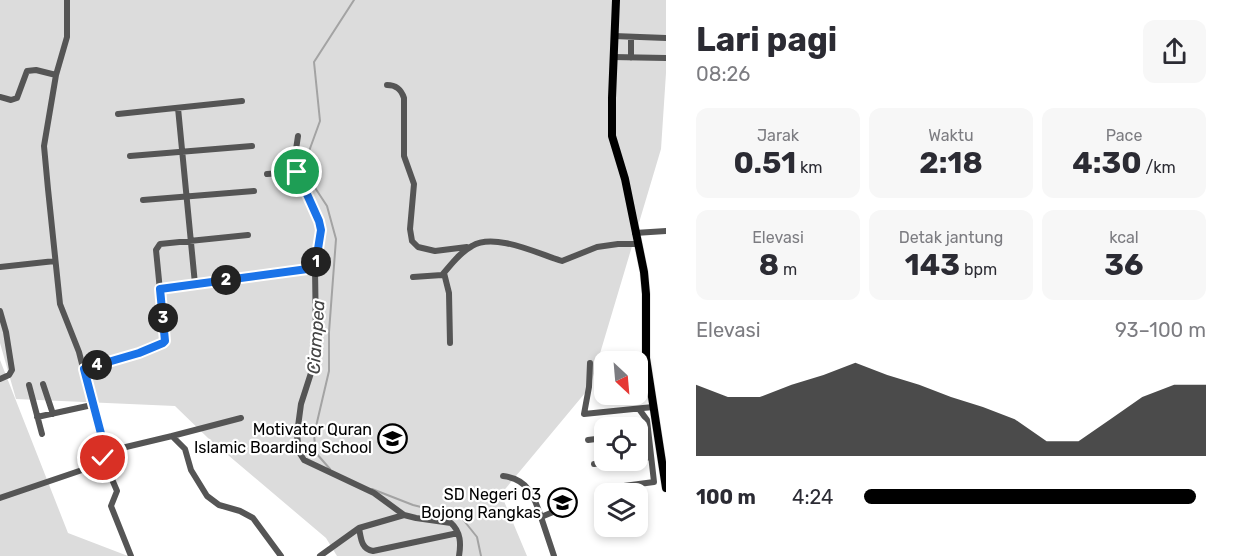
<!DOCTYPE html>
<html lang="id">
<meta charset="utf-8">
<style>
body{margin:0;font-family:Rubik,sans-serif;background:#f7f7f7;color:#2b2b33;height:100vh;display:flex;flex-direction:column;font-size:22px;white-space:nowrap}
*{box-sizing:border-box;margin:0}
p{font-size:20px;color:#7c7c81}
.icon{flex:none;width:33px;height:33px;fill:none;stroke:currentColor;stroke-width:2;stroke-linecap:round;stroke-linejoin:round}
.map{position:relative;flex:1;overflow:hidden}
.drawer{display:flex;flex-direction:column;background:#fff;width:570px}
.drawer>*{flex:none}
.needle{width:39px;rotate:154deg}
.controls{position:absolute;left:594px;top:351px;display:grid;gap:12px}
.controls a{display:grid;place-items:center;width:54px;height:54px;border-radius:12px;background:#fff;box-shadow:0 3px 9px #0003;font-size:30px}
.pin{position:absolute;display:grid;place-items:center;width:51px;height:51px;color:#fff;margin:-26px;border:3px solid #fff;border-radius:50%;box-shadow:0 2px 6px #0007}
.km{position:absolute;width:30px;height:30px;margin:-15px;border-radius:50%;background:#222;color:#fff;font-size:16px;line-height:30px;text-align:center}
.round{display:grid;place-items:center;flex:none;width:63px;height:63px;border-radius:12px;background:#f7f7f7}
.head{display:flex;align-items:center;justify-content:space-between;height:102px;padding:0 30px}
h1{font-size:33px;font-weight:700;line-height:45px}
.figures{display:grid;grid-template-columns:repeat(3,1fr);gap:9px;height:102px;padding:6px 30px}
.figures div{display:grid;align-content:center;border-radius:12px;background:#f7f7f7;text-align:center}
.figures b{font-size:30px;font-weight:700}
.figures small{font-size:16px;font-weight:400}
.figures p{font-size:16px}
.chart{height:168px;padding:12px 30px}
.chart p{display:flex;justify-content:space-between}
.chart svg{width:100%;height:108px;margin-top:6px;fill:#000;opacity:.7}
ul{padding:0 30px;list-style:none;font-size:20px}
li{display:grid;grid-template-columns:96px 72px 1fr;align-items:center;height:45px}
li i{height:15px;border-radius:8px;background:#000}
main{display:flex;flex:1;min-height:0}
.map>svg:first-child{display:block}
.green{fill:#dcdcdc}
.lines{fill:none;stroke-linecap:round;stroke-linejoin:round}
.stream{stroke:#a3a3a3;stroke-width:2}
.major-casing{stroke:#dbdbdb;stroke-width:9}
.minor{stroke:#555;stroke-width:6}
.major{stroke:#000;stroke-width:8}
.route-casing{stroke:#fff;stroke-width:12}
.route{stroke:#1a73e8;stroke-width:8}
.labels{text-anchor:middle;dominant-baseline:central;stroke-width:4.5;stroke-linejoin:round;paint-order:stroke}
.poi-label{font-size:16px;fill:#000;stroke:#fff;text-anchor:end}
.water-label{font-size:18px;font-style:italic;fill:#444;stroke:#fff}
</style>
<main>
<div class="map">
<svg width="666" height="556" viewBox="0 0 666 556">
<rect width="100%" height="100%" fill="#fff"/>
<path class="green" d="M0,0H666V73L661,149L590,387L501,494L527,556H337L326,538L209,439L175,406L16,399L0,343Z
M0,360L68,533L128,556H0Z"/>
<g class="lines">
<path class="stream" d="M330,469L316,453L314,435L329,371V332L336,239L327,206L306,174L308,154L320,121L314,62L354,0
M372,489L413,505L461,517L477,537L481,556"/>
<defs>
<path id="major" d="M616,0L612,98V136L625,179L644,272L646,294V358L666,488"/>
</defs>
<use href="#major" class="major-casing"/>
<path class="minor" d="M614,36L666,38
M613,57L666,58
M631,58V37
M387,85C396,85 401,89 404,98V156L414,184L410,229L412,241L418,247L435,251L467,247
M0,97L11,100L17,98L27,71L36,70L56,75
M178,108L195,284
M118,114L242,101
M298,136L295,156L297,172L317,215L321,230L315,268L316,338L311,373L301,404L297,434L299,452L304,460L374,493L404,515L416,518L451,523C461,532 461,544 459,556
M130,156L252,146
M267,174L297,172
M143,200L254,191
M635,233L666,231
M0,267L55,261
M444,273L449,293L450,343
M413,277L442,275C451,265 459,253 472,246C494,232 539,254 562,261L597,247L618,244H637
M160,289L315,268
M0,311L6,332L12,370L9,375L0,379
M590,363L589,387L584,414L653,407
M84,369L153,349L165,341L156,250L160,244L248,235
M43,384L53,414
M29,385L42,434
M37,417L92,405
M638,434L648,432
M172,436L241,418
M588,440L604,438
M105,452L172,436L185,449L191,470L207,496L219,505L240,511L253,518L281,556
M103,458L117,491L111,506L131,556
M638,459L651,457
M594,464L624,460
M503,476C528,479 534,496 541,517
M601,489L654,482L647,420L639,409
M0,498L88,468L95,464L105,455L79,352L60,304L48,189L44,146L56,75L67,37V0
M404,515L359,528C361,538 361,549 373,551L458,533
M320,556L359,528
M554,556L541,517L558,510"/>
<use href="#major" class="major"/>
</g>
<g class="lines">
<defs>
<path id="route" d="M103,458L105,452L104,445L84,369L139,353L163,343L165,341L160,289L315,268L321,230L319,221L297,172"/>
</defs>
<use href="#route" class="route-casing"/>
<use href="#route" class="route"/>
</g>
<defs>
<symbol id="school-ring" viewBox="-11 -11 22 22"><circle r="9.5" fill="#fff" stroke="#000" stroke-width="1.5"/><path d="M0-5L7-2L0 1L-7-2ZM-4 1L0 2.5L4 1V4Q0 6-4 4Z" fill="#000"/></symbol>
</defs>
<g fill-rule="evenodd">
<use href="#school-ring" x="376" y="422" width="33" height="33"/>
<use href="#school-ring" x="546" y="486" width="33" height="33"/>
</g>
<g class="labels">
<g class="poi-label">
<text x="372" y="429">Motivator Quran<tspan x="372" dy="18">Islamic Boarding School</tspan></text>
<text x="541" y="494">SD Negeri 03<tspan x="541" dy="18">Bojong Rangkas</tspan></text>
</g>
<g class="water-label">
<text transform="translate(316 337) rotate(-86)">Ciampea</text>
</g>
</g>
</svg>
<div class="controls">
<a><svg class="needle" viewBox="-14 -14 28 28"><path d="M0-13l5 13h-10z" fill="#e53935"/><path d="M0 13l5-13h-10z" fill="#7c7c81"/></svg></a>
<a><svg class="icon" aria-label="locate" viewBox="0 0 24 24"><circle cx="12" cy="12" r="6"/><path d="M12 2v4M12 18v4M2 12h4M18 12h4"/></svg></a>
<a><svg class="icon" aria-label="layers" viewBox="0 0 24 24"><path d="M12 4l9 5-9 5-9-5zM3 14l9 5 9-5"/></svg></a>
</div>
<div class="pin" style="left:297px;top:172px;background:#1e9e55"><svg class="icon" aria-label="arrive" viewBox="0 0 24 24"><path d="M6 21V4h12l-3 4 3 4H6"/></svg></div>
<div class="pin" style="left:103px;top:458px;background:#d93025"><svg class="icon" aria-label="check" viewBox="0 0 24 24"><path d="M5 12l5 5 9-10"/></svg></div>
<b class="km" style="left:316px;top:262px">1</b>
<b class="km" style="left:226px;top:280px">2</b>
<b class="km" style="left:163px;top:318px">3</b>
<b class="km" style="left:97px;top:365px">4</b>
</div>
<section class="drawer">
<div class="head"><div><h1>Lari pagi</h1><p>08:26</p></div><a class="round"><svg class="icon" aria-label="share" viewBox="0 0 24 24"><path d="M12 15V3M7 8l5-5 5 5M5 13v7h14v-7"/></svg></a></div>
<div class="figures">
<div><p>Jarak</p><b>0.51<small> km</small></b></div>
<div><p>Waktu</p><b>2:18</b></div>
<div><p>Pace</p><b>4:30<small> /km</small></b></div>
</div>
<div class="figures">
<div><p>Elevasi</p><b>8<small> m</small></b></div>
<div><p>Detak jantung</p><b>143<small> bpm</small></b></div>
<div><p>kcal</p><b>36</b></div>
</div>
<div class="chart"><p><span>Elevasi</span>93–100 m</p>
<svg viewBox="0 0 160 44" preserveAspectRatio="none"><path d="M0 44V15L10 20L20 20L30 15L40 11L50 6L60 11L70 15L80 20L90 24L100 29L110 38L120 38L130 29L140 20L150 15L160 15V44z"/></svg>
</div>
<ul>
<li><b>100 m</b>4:24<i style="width:97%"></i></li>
</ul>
</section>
</main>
